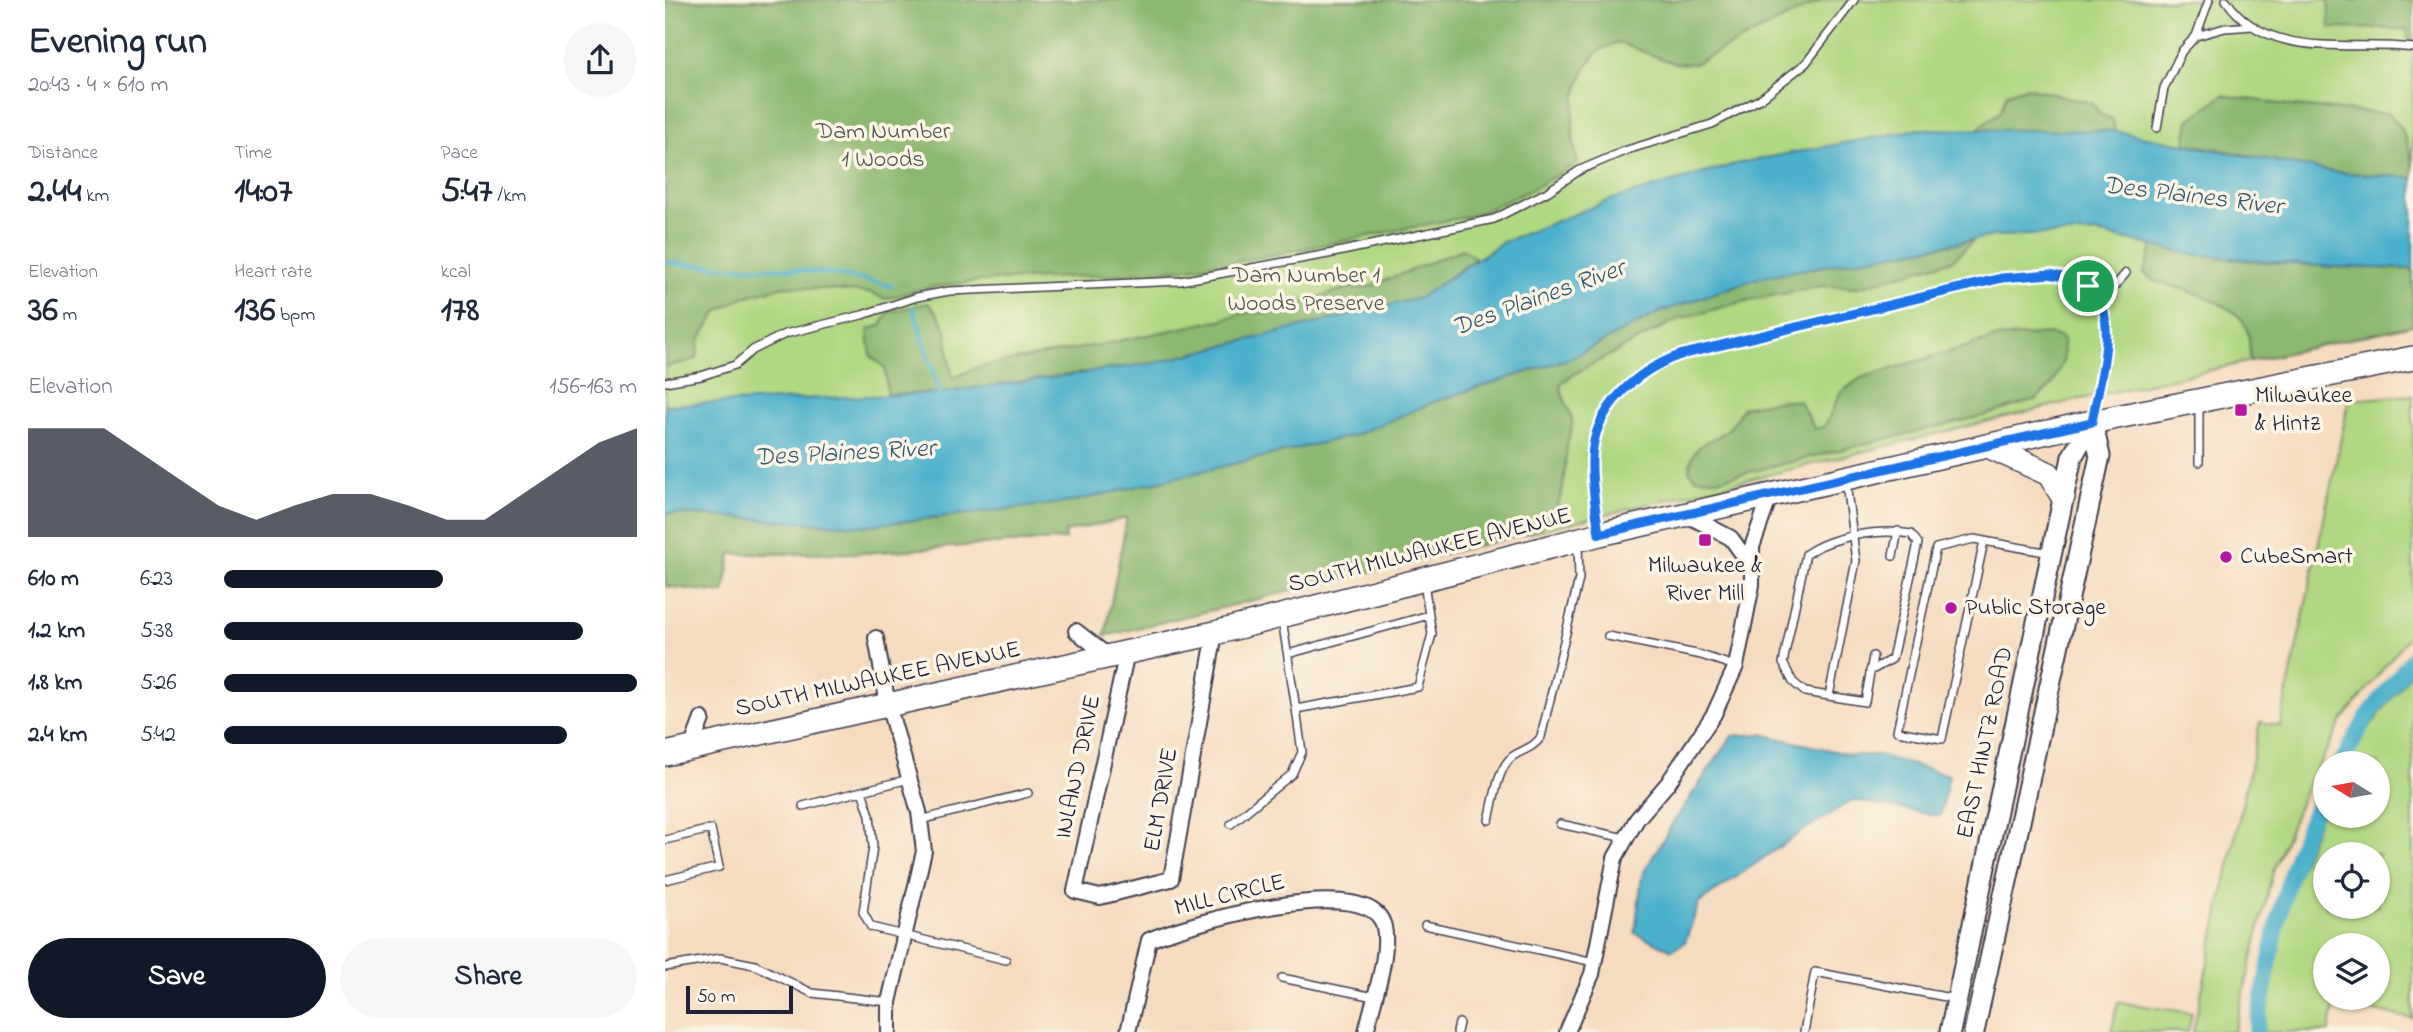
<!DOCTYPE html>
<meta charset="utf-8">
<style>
body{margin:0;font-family:"Indie Flower",sans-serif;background:#f6f6f7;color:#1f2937;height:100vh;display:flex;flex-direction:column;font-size:26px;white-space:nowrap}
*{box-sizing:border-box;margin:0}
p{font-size:23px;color:#747a83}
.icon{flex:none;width:38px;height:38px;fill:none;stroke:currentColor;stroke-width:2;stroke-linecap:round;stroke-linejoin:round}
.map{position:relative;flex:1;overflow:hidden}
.drawer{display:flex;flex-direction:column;background:#fff;width:665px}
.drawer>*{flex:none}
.needle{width:46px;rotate:281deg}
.tools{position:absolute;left:1648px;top:751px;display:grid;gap:14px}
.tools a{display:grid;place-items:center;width:77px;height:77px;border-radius:50%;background:#fff;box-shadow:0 2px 5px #0004;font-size:35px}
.scale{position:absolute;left:21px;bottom:18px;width:107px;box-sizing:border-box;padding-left:7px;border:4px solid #22223b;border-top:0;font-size:19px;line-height:24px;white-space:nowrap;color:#22223b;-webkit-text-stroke:5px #fcf5e5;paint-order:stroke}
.pin{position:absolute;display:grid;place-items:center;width:60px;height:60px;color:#fff;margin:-30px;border:4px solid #fff;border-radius:50%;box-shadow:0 2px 7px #0007}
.round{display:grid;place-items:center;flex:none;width:74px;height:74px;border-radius:37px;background:#f6f6f7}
.summary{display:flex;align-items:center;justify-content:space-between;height:119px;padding:0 28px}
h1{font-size:38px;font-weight:700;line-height:52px}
.figures{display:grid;grid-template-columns:repeat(3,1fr);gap:10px;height:119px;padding:7px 28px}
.figures div{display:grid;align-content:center}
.figures b{font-size:35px;font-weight:700}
.figures small{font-size:19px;font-weight:400}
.figures p{font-size:19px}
.chart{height:196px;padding:14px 28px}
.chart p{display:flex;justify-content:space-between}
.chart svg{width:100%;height:126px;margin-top:7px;fill:#111827;opacity:.7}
.primary-button{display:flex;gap:14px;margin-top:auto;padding:14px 28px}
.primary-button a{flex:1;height:80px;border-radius:42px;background:#111827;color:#fff;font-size:28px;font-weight:700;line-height:80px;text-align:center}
.primary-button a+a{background:#f6f6f7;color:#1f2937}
ul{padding:0 28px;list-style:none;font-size:23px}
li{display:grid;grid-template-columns:112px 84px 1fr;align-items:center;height:52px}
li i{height:18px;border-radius:9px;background:#111827}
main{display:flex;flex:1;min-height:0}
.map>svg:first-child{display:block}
.green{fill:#b0d781;stroke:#697c5e;stroke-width:2;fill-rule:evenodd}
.forest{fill:#8cb86f;stroke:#576d55;stroke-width:2}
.water{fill:#4bb0cb;stroke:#366983;stroke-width:2}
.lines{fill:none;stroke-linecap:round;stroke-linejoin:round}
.stream{stroke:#4bb0cb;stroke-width:4.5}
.canal{stroke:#4bb0cb;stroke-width:16}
.lane-casing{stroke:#423e4f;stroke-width:10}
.street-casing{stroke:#423e4f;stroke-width:18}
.secondary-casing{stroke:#423e4f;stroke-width:23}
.primary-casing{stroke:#423e4f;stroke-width:26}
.lane{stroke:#fff;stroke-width:7}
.street{stroke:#fff;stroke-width:14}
.secondary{stroke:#fff;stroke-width:19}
.primary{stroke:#fff;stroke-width:23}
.route-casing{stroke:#fff;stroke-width:14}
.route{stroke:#1a73e8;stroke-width:9}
.poi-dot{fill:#b5179e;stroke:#fcf5e5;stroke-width:2.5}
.labels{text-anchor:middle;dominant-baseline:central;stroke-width:7;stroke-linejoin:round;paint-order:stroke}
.park-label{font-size:24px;fill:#4d5850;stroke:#fcf5e5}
.poi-label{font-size:24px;fill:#22223b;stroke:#fcf5e5;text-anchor:start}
.street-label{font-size:24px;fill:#22223b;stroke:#fcf5e5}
.water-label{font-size:26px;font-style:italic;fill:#325b75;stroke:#fcf5e5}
</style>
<main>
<section class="drawer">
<div class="summary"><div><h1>Evening run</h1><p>20:43 · 4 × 610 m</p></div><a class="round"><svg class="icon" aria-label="share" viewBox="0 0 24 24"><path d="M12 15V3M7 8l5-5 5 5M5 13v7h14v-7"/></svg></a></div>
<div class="figures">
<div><p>Distance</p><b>2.44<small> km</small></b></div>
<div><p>Time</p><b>14:07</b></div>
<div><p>Pace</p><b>5:47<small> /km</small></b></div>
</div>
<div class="figures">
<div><p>Elevation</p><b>36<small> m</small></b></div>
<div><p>Heart rate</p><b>136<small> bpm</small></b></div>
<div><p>kcal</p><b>178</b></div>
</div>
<div class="chart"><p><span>Elevation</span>156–163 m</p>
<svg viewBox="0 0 160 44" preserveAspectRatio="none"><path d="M0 44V6L10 6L20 6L30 15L40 24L50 33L60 38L70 33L80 29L90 29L100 33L110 38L120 38L130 29L140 20L150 11L160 6V44z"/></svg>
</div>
<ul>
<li><b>610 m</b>6:23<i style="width:53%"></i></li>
<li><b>1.2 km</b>5:38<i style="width:87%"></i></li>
<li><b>1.8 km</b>5:26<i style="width:100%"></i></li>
<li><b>2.4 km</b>5:42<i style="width:83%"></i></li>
</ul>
<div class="primary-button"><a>Save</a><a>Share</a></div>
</section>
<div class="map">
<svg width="1748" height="1032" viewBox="0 0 1748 1032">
<rect width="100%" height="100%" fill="#fcf5e5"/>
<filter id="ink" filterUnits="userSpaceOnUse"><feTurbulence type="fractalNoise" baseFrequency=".0143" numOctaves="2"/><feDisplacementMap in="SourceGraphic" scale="14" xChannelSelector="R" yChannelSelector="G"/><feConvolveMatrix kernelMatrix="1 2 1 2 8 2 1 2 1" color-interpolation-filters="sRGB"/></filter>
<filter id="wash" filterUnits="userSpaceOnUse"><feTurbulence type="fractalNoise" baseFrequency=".00686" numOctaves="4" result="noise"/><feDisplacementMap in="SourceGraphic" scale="28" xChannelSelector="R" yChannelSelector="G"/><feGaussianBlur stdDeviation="1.57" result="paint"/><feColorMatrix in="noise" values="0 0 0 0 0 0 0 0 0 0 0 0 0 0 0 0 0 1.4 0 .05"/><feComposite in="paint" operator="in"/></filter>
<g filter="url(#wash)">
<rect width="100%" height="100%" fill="#f5dcc0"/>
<path class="green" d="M0,0H1748V325L1398,403L440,636L462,518L400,532V539L196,553L66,554L59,593L0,586Z
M1748,395V631L1677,721L1639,793L1608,872L1569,1032H1528L1595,722L1615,726L1684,400Z
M1748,671V1019L1670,1003L1664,1032H1598L1624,899L1661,802V816H1713V763H1681L1691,745ZM1661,854H1713V906H1661ZM1661,945H1713V998H1661Z
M1453,1002L1527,1013L1523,1032H1446Z"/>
<path class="forest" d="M0,0H1157L1029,64L1008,63L953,42C947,45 938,48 933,52C907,77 903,129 913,163L865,190L810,215L560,264L466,274L314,281L266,287L220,299L206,293L119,286L79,297L53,311L34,340L32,359L0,367Z
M1663,0H1748V40L1743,39L1742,29L1665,28Z
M1360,87L1427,103L1436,115L1448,119L1450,131L1311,130L1335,112L1342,93Z
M1558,95L1628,106L1725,114C1742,134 1748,153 1748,178L1669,172L1520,143L1524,120Z
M1309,240L1288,260L1194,287L1157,286L1076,302L1011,320L907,375L896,384C895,399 908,409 907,425C907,432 902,439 902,446C897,488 904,497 873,531L440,636L462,518L400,532V539L196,553L66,554L59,593L0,586V513L197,526L406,502L690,435L774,400L906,358L995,312L1096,277Z
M1488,246C1573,264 1662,267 1748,269V325L1585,361C1584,349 1586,334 1579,323C1567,302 1512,287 1489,281L1479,273Z
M797,249L811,258L755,298L489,363L275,393L222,394L220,368L206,356L203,330L216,325L224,312L263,303C291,332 279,344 288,378L313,367L444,343L555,320L585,311L603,314L682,288L707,286Z
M1384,334L1398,338L1399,359L1387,385L1372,399L1322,415L1055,479L1031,478L1024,471C1029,436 1046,447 1065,427C1070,421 1074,413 1078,407L1115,400L1134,401L1150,429L1160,426L1175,393L1196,378L1330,338Z"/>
<path class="water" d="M1253,129L1450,131L1669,172L1748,178V269L1667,267L1525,254L1431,233L1329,236L1096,277L995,312L906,358L774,400L690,435L406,502L197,526L0,513V405L275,393L489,363L754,298L838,242L948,199L1078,162Z
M1096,734L1186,755H1212L1284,775L1275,816L1188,800L1136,832L1034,903L1020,942L1007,950L970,933L977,875L1011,818L1067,736Z"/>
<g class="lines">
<path class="stream" d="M0,262C42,268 83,266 125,269C160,272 193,278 227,286
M248,308L276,397"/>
<path class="canal" d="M1676,763L1702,717L1748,658
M1591,1032C1607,950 1619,864 1661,790"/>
</g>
</g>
<g filter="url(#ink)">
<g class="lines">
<defs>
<path id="lane" d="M1561,0C1603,62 1685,40 1748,48
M1531,36L1560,28L1588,26
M1492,128L1499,88L1517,51L1531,36L1544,0
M1437,301L1461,273
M0,382L36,376L70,365L88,350L120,334L197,315L252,297L284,291L515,281L663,254L829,219L882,192L915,170L962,150L1047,124L1095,99L1141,63L1189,0
M1534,405V462
M934,530C931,507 927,483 927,460C927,408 971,371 1015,355L1337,278C1353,276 1370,272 1386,274C1468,282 1437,363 1428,418
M1319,541L1277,739L1232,731L1271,548L1309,539L1319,541L1385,553
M1228,556L1233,531
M617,619L631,709L753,687L767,634L759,583
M943,636L1036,655L1070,666
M623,654L764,615
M1205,671L1227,659L1253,543L1246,534C1215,528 1167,536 1141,554L1118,663L1128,682L1140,692L1200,702L1208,656
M1164,696L1191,561L1181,483
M197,791L205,815L208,847L198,912L206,927L341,960
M138,806L244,779
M255,820L363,793
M824,820C829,801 832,768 848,756C859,749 868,748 876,737L914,579L913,544
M566,824L627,774L637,752L631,709
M895,824L960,838
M0,840L46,829L54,867L0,880
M760,925L929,962
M0,967L55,958L90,965L147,993L224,1002
M617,978L709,997
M792,1032L794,1023
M1139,1032L1150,972L1291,999"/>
<path id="street" d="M1022,515L1066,538L1086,566
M411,631L443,656
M211,638L223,705L254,812L259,851L224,1002V1032
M462,652L410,891L435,897L506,879L550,633
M26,748L37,719
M463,1032L484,940C519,925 707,869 719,927C725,955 707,1004 701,1032
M902,1032L927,974L950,858L972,819L1003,783L1049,714L1071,666L1087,585V547L1105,496"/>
<path id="secondary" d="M1285,1032L1407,457L1427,422
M1309,1032L1435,456L1427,422"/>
<path id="primary" d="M1323,446L1384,474L1398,497
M0,754L550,633L935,534L1427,422L1748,358"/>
</defs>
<use href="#lane" class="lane-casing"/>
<use href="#street" class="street-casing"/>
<use href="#secondary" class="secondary-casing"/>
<use href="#primary" class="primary-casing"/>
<use href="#lane" class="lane"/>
<use href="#street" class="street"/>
<use href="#secondary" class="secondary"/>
<use href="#primary" class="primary"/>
</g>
</g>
<g class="lines" filter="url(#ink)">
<defs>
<path id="route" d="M1385,274C1398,277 1415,279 1425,288C1457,315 1433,385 1427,422L934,534C931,510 926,484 927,459C928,408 971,371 1015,355L1337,278Z"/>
</defs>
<use href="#route" class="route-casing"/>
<use href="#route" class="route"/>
</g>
<g class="poi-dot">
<rect x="1569" y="403" width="14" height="14" rx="3.5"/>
<rect x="1033" y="533" width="14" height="14" rx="3.5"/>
<circle cx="1561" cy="557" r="7"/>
<circle cx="1286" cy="608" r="7"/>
</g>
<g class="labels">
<g class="park-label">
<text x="218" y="132">Dam Number<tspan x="218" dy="28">1 Woods</tspan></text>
<text x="641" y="276">Dam Number 1<tspan x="641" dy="28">Woods Preserve</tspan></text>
</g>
<g class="poi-label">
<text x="1590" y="396">Milwaukee<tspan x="1590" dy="28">&amp; Hintz</tspan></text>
<text x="1575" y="557">CubeSmart</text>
<text x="1040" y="566" text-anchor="middle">Milwaukee &amp;<tspan x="1040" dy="28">River Mill</tspan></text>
<text x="1300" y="608">Public Storage</text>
</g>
<g class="street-label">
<text transform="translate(765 551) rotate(-14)">SOUTH MILWAUKEE AVENUE</text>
<text transform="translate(213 680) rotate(-12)">SOUTH MILWAUKEE AVENUE</text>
<text transform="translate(1321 743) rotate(-78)">EAST HINTZ ROAD</text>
<text transform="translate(414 767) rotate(-78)">INLAND DRIVE</text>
<text transform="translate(497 800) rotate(-80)">ELM DRIVE</text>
<text transform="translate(565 896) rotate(-14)">MILL CIRCLE</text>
</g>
<g class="water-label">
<text transform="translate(1528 197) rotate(7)">Des Plaines River</text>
<text transform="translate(874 299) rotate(-20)">Des Plaines River</text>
<text transform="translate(180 454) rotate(-3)">Des Plaines River</text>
</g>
</g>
</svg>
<div class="tools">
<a><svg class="needle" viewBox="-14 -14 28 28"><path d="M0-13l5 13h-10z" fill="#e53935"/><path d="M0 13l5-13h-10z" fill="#747a83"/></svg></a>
<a><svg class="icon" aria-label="locate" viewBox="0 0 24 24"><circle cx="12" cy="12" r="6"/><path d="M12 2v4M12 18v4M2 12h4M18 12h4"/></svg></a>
<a><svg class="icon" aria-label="layers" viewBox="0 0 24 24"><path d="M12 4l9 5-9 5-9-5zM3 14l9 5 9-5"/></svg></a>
</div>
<div class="scale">50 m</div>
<div class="pin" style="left:1423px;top:286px;background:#1e9e55"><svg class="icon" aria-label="arrive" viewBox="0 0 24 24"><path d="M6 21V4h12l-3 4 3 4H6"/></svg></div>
</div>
</main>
